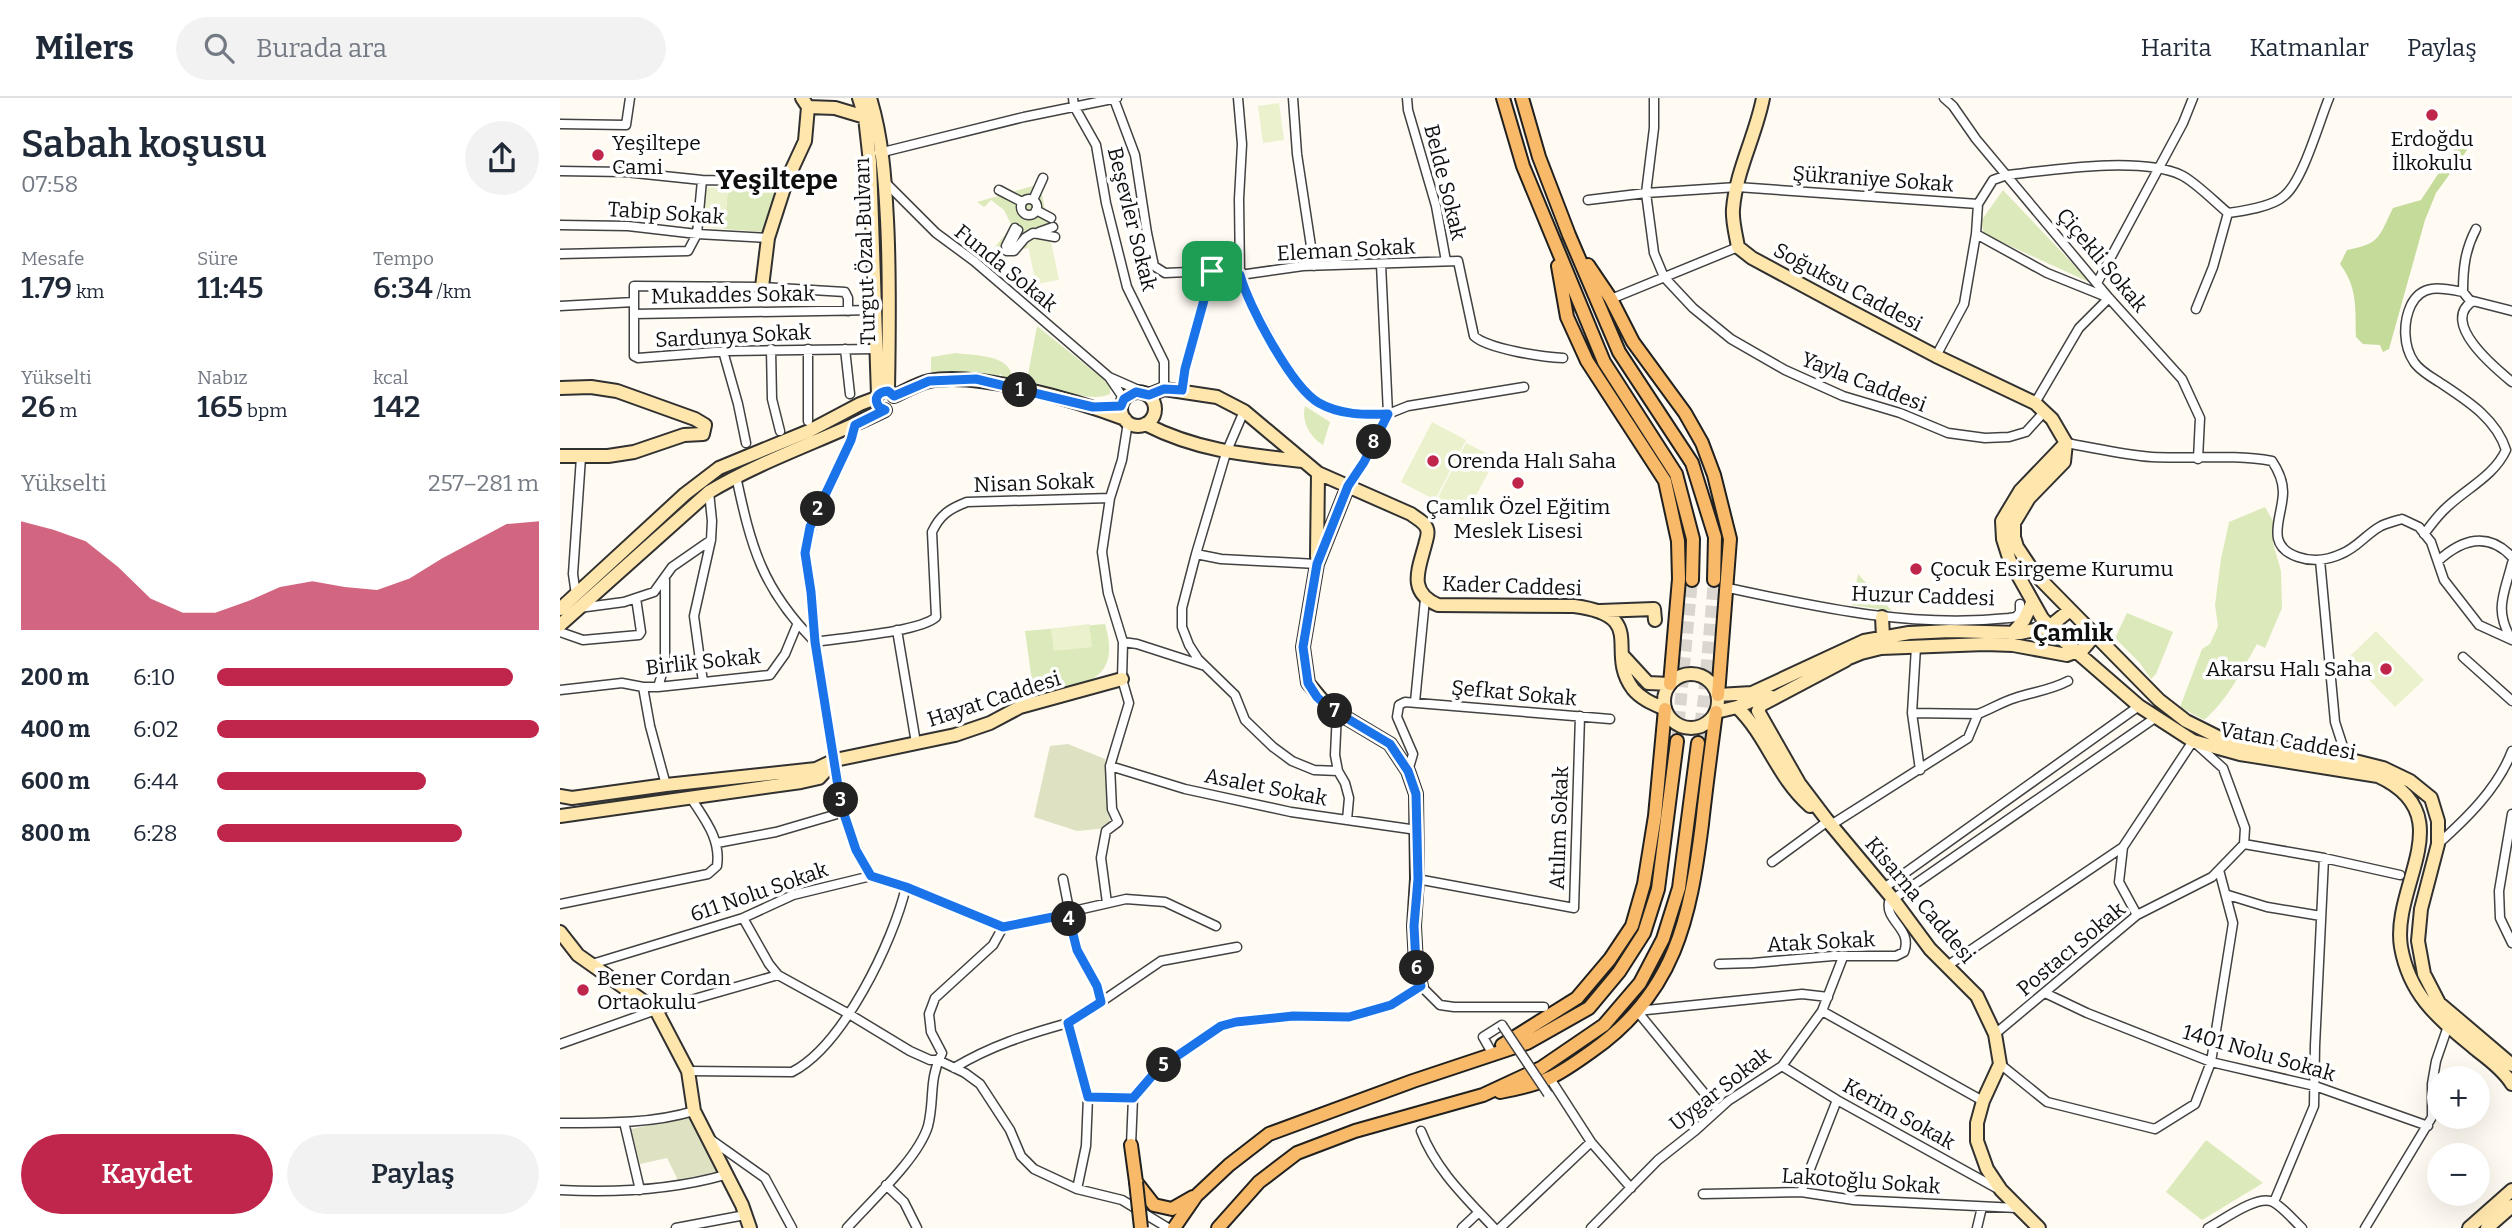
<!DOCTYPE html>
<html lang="tr">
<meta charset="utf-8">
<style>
body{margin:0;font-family:Bitter,serif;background:#f2f2f3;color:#1f2937;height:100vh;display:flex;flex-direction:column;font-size:26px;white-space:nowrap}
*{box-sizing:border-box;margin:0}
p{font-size:23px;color:#747a83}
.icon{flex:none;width:38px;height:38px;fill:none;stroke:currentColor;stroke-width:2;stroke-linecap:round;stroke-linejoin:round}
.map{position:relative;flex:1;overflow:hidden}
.sheet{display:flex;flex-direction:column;background:#fff;width:560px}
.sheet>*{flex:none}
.controls{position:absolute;left:1867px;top:968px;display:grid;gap:14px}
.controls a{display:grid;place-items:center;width:63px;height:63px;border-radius:50%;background:#fff;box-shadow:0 7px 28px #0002;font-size:35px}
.pin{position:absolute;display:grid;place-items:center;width:60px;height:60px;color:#fff;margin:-30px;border-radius:14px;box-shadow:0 4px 10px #0006}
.km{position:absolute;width:35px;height:35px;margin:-18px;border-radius:50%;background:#222;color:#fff;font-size:19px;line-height:35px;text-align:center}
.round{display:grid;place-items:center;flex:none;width:74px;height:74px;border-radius:37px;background:#f2f2f3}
.headline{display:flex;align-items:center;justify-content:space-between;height:119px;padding:0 21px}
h1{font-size:38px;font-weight:600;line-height:52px}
.stats{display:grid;grid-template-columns:repeat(3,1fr);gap:10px;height:119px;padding:7px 21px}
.stats div{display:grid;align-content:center}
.stats b{font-size:30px;font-weight:600}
.stats small{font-size:19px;font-weight:400}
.stats p{font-size:19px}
.chart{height:196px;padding:14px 21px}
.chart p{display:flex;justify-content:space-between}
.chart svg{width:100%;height:126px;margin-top:7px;fill:#c0264b;opacity:.7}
.primary-button{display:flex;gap:14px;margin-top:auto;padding:14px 21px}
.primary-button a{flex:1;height:80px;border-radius:42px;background:#c0264b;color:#fff;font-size:28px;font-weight:600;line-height:80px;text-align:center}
.primary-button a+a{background:#f2f2f3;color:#1f2937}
ul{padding:0 21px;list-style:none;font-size:23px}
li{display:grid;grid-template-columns:112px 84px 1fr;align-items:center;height:52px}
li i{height:18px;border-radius:9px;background:#c0264b}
header{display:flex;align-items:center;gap:42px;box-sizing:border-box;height:98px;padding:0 35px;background:#fff;border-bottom:2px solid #e0e1e3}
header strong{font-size:33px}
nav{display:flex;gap:38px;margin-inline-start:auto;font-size:24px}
.search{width:490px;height:63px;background:#f2f2f3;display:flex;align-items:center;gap:18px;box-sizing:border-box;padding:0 24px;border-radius:38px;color:#747a83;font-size:26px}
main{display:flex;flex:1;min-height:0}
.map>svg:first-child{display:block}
.green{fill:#dceabb}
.forest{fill:#c4db9a}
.cemetery{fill:#dee2c2}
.pitch{fill:#ecf1cd}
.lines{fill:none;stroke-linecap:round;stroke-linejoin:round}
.primary-tunnel{stroke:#dbd7d0;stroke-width:12;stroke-dasharray:12 6;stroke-linecap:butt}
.street-casing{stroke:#424242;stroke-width:11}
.secondary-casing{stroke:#313131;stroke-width:16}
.primary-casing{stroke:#202020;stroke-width:16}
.street{stroke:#fff;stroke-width:8}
.secondary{stroke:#ffe6ad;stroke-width:12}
.primary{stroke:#f8ba69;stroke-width:12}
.street-bridge-casing{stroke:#424242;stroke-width:11;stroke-linecap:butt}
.primary-bridge-casing{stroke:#202020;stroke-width:16;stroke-linecap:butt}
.street-bridge{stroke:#fff;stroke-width:8}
.primary-bridge{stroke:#f8ba69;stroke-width:12}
.route-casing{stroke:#fff;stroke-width:14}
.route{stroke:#1a73e8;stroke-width:9}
.poi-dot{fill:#c0264b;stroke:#fff;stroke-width:2.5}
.labels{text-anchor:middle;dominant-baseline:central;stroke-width:7;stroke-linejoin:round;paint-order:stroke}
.poi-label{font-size:21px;fill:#0f0f0f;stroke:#fff;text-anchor:start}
.street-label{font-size:21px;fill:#0f0f0f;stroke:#fff}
.quarter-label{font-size:24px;font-weight:bold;fill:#0f0f0f;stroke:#fff}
.district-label{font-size:28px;font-weight:bold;fill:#0f0f0f;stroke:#fff}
</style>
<header>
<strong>Milers</strong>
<div class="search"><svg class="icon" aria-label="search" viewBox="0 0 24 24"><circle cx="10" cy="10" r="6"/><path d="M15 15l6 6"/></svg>Burada ara</div>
<nav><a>Harita</a><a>Katmanlar</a><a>Paylaş</a></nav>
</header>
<main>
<section class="sheet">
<div class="headline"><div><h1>Sabah koşusu</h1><p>07:58</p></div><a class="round"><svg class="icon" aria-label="share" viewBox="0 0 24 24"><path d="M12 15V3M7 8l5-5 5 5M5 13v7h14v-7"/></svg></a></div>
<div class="stats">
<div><p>Mesafe</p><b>1.79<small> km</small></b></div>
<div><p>Süre</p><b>11:45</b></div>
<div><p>Tempo</p><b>6:34<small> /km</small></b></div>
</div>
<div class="stats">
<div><p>Yükselti</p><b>26<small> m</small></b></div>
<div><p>Nabız</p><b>165<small> bpm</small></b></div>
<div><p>kcal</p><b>142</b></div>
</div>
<div class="chart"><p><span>Yükselti</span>257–281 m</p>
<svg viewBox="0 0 160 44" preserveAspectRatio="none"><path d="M0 44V6L10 9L20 13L30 22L40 33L50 38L60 38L70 34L80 29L90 27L100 29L110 30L120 26L130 19L140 13L150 7L160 6V44z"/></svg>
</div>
<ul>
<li><b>200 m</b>6:10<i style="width:92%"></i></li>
<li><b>400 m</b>6:02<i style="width:100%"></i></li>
<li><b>600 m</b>6:44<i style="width:65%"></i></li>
<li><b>800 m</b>6:28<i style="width:76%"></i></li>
</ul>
<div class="primary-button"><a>Kaydet</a><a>Paylaş</a></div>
</section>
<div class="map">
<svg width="1952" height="1130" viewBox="0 0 1952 1130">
<rect width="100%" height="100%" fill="#fffaf2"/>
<path class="green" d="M480,86L490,139L467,144L468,150L454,153L444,147L436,157L435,149L452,128L444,112L431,102L424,109L417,104Z
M218,89L205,134L164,131L168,91Z
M1443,92L1531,185L1424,136L1421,123Z
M477,228L542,280L550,289V296C530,306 489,288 467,282Z
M396,255C415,258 452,256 452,281H443L441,276L434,280L392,277L391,273H387L381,277L371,276V259Z
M745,308L770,324L763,347C750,339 741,324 745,308Z
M1705,409L1713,423V445L1721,473L1722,510L1705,550L1697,546C1682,572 1668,602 1644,622L1620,609L1642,551L1650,546L1658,528L1655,507L1661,461L1669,424Z
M1298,476L1332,513L1292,507Z
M1567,515L1613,534L1596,576L1591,581L1579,564L1555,540Z
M545,526C563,586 519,588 474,598L465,533Z
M1646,1042L1703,1085L1642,1122L1606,1094Z"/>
<path class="forest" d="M1905,42L1910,48L1876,95L1865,122L1829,251L1823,254L1820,247L1803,246L1796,239C1795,210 1798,190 1780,166L1787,152C1821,146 1819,138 1833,110L1861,102L1894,52Z"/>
<path class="cemetery" d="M508,646L545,661L550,726L548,730L517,733L474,719L490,648Z
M132,1018L159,1073L118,1082L107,1060L80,1066L71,1031Z"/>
<path class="pitch" d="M719,5L724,42L703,45L698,8Z
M146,89L168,91L164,131L142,129Z
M490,139L499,182L476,186L467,143Z
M872,324L906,342L875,402L841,384Z
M906,345L936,360L903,422L874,407Z
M529,526L532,549L494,553L491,531Z
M1816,533L1864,582L1835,609L1788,560Z"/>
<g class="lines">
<path class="primary-tunnel" d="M1117,643L1132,482
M1138,645L1144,599L1154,482"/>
<defs>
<path id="street" d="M513,0L514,8L536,47L546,105L567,189L604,264V291
M678,0L682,46L679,101L680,177L684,191L719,257L743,291L758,305L786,315L809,317L828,316L848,308L964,289
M733,0L737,56L754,168
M847,0L848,12L876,108L886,163
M1094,0V30L1086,95L1094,155L1104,179L1133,210L1171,241L1225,272L1283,298L1340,315L1388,335L1425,340L1449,339L1466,334L1485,313
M1384,0L1393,8L1416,41L1549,200L1622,281L1640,320L1638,361
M554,1L575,57L587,135L594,168L605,175L652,173L680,177L743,168L898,163L914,238C928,251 982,259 1003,260
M0,26L66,27L70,0
M319,55L464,19L557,0
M0,73L65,74L142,82L226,84
M325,84L376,135L414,163L549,279L583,294
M439,92L462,104
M461 109a8 8 0 1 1 16 0a8 8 0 1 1-16 0Z
M473,102L483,80
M1028,102L1086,95L1177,89L1418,106L1416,136L1404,206L1376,258
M1418,106L1433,82L1447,77C1492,72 1580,58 1621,77C1633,82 1656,105 1668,115
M476,112L491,120
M1668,115C1683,113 1712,109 1724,98C1743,83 1759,24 1769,0
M0,127L68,128L137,136L208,140
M455,130L446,148L447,153L458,132
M479,134L493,129
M1416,136L1487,175L1549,200L1519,230L1475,305
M447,153H454L465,140L473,135L495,139
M0,156L128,153L137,136L142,82
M1537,185L1623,25L1633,0
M1903,194C1903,170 1905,152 1916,131
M1051,201L1178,149
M0,208L74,204
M1636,211L1653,169L1668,115
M288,213V200L285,194L202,189L74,188V258L78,260L168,253L316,251
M1952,213L1913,203C1879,224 1935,270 1952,284
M74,216L316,212
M211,251L212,301L220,333
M285,251L290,296
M163,253L178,306L186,345
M549,279L564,301
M622,292L625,271L652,173
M684,313L666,355L636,456L622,510V529L629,547L638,561L675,597L685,622L713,649L732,663L754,672L778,673
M248,323V251
M295,327C283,370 254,406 246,450C243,465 250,483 251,498C255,546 263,593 271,641C281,695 282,729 311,778
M1506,345C1535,350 1564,357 1592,359C1632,361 1673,356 1712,363C1718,372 1723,383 1723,394C1723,419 1703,447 1738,459C1752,464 1768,462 1781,456C1797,450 1806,436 1821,428C1827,425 1835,423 1842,421L1859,429L1871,444L1884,482L1919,527L1952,542
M176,378C191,449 202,491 255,544C280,540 360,534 376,519L372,434C380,417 389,411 407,404L550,400
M788,388L804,364L828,316L821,166
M1864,436C1871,427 1878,417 1886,410C1907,390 1934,378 1946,352C1936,320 1906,302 1879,284C1871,279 1859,272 1854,264C1843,248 1843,224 1851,207C1862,185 1882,190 1903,194L1911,204
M636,456L661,461L757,466
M1760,462L1775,624L1787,661
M1878,463C1902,441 1928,433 1952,459
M1173,491C1266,511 1354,530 1449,520L1456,519L1460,514V506
M16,497L13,476L21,359
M19,510L64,504L94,494L112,469L151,442
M337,532L356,645
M0,534L23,542L79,537L81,534L76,500
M1951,541C1934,511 1944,497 1952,465
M563,544L577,546L642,567
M1356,549L1352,615L1360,672
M1903,559L1952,603
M143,584L134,518L151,442L152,423L149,394
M83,589L90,628L106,687
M98,589L105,566V481
M0,592L62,585L83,589H98L210,577L225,556L237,527
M855,604L865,501
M777,614L775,657L778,673L785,685L789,700L787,722
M1352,615L1418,616
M550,668L625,691L731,714L857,732
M848,673L853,656L837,619L839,607L845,604L1050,621
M1952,716L1939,793L1940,820L1952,845
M1271,727L1408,640L1418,616C1431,611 1442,604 1455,600C1473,594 1491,592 1508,583
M157,745L216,734L284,714
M1684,746L1764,760L1840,777
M1878,746C1907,720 1938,690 1952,653
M1563,749L1559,784L1577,817
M1212,764L1268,723
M503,781L517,852L537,888L541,904L508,925L528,999L526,1048L517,1091
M857,781L1014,810L1020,618
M1324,790L1579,608
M1668,797L1707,809L1761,818
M547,805L541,760L546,733L558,724L552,711L550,668L569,605L562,581L563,544L548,495L542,454L550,400L562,362L568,324
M0,806L148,776L157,768C161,741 145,722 131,700
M183,820L209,866L218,877L289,916L350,953L370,962H378L405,975L420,986L450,1032L461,1058L474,1071L517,1091L562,1102L608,1130
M32,866L183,820L233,797L311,778L346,789L443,829L566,801L605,804L656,828
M1159,866L1193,865L1273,858H1336L1344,854C1353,831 1325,823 1329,804L1595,620
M1387,868L1563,749L1633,643L1663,670L1685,730L1684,746L1652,779L1577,817L1435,936
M1485,895L1527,915L1651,964L1755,988L1868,1028
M541,904L601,863L677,849
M1077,913L1242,896L1268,899
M1077,913L1158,1012
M1262,913L1423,1003
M0,946L96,912L218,877
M931,953L923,939L942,927
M1440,966L1487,1004L1595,1031L1635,1006L1651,964L1673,825L1659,772
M1222,968L1277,1002L1438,1091
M394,970C430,948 468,936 508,925
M128,973L232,974C283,948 333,844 346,789
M991,982L1031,1044L1071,1090
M528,999L573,1000
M64,1024L80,1092
M0,1025C44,1025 91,1026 134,1013
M861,1033C876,1072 906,1100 934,1130
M150,1041L205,1080L232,1130
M571,1047L573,1000L599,971L661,928L676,924L733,918L789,919L831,907L861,888L880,907L894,909H984
M326,1087L344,1104L357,1130
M0,1092C56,1095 112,1092 165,1077
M1241,1094L1277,1002
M1143,1096L1241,1094L1294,1102L1457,1110
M1714,1104L1754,1008L1755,948L1764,760
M116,1130L185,1117
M287,1130C310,1104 358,1061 368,1028C375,1000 368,983 382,955L371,934L369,916L375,900L433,847L443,829
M902,1130L919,1114
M940,1130L1031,1044
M1031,1130L1098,1062L1136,1032L1168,1003L1222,968L1262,913L1283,859
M1417,1130L1422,1109
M1648,1130C1663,1122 1698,1096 1713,1104C1724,1110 1733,1122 1742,1130
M1805,1130L1872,1019V986L1876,963L1888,928"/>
<path id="secondary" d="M299,0L305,19L310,64L318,297
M310,0C322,39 325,81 327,122C330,179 329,236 328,293
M1203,0C1196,37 1176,73 1173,111C1172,123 1176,137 1178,149L1192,160L1285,210L1376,258L1475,305L1492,321L1506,345
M248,9L275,10L305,19L311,18
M202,189L208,140L226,84L245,43L248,9L242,0
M0,290L31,289L57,293L135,321L145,327L143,336L124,337L74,354L48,358H0
M561 311a17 17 0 1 1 34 0a17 17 0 1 1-34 0Z
M589,297L604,291L657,299L684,313L758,375L851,416C856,420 865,424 867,431C869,436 866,442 865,447C858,473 848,494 878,507L1014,508C1090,518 1044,553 1073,591C1081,601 1094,606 1105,611
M334,298C345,293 357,286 369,283C418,273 517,303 565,321
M585,326C638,353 686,357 743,363
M1506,345L1460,393L1442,423L1443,441L1450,463L1482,520L1496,536L1579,608L1633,643L1680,656L1818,678C1903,717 1831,787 1841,849C1850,900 1881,922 1918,953C1930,962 1944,973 1952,986
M1506,345L1504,364L1469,400L1454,425V439L1457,449L1475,476L1599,602L1626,623L1662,641L1787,661L1823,670L1850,683L1871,700L1878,723V746L1861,811L1858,843L1864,876L1879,905L1952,967
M788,388L757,466L743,549L748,585L768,609L830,646L848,673L856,696L857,781L854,828L856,866L861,888
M757,459L758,375
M0,511L125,396L159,370L249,333L300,306L316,300
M1040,513L1094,511L1095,522
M1322,519L1323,539
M0,527L149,394C204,361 267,341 325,312
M1452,536L1464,522L1472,505
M1064,559L1088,585L1110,586
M1286,562L1201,607L1198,613L1239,685L1267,722L1333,801L1370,851L1417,898L1435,936L1440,966L1423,1003L1417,1025V1043L1427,1071L1441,1092L1479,1130
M1279,564L1301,555L1321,550L1425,546L1453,547L1507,557L1523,551L1535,537
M1104 603a27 27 0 1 1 54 0a27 27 0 1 1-54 0Z
M1158,597L1192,595L1304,543L1349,535L1390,533L1460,535L1489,529L1510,512
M1177,609C1208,639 1216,678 1250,708
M1156,614L1177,609L1208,596
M0,698L12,700L106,687L256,671L275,662L395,637L430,625L460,609L562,581
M0,718L241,684L259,680L271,667
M0,834L18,857L96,912L128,973L134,1013L182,1107L190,1130
M1909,1130L1952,1092
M1927,1130L1952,1108"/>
<path id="primary" d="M943,0L963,68L1044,264L1116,376L1133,441L1132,482
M962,0L979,59L1009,137L1059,254L1132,365L1155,439L1154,482
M1028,167L1051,201L1073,244L1125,315L1142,345L1154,377L1170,441L1158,597
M998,168L1007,219L1027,263L1105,383L1118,443L1119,481L1110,586
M942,947L1017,900L1050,861L1072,828L1084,786L1095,718L1105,611
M940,994C984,986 996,979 1032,953C1115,895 1130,821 1142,726C1146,689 1151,652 1156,614
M571,1047L576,1084L594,1107L612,1111L633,1099
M614,1130L636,1098L669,1067L709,1036L853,983L967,945L1029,910L1059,874L1084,835L1098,791L1117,643
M658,1130L699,1084L737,1055L795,1033L923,997L981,970L1044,927L1080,885L1103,841L1119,790L1138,645"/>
</defs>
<use href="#street" class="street-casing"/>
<use href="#secondary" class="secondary-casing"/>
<use href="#primary" class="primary-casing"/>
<use href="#street" class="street"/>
<use href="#secondary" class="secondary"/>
<use href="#primary" class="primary"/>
<defs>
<path id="street-bridge" d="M942,927L988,996"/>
<path id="primary-bridge" d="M576,1084L581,1130"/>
</defs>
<use href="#street-bridge" class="street-bridge-casing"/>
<use href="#primary-bridge" class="primary-bridge-casing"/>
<use href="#street-bridge" class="street-bridge"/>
<use href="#primary-bridge" class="primary-bridge"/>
</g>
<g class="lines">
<defs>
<path id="route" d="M652,173L680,177C688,207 732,290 759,305C780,317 805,317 828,316L804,364L788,388L757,466L743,549L748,585L757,599L768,609L830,646L848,673L856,696L858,781L854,828L856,866L861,888L831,907L789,919L733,918L676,924L661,928L598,971L573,1000L528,999L508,925L541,904L537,888L517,852L508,816L443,829L346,789L311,778L296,752L281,707L255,544L251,494L245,455L250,429L291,342L295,327L325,312L319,309C313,300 318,294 328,293L334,298L369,283L416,281L533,309L561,308L564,301L576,294L589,297L604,291L622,292L625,271Z"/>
</defs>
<use href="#route" class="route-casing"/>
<use href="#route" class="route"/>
</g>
<g class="poi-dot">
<circle cx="1872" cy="17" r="7"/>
<circle cx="38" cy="57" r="7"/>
<circle cx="873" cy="363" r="7"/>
<circle cx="958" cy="385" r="7"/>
<circle cx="1356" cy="471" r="7"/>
<circle cx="1826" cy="571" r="7"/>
<circle cx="23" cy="892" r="7"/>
</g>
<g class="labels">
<g class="poi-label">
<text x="1872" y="41" text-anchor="middle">Erdoğdu<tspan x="1872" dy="24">İlkokulu</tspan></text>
<text x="52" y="45">Yeşiltepe<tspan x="52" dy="24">Cami</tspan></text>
<text x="887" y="363">Orenda Halı Saha</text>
<text x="958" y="409" text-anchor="middle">Çamlık Özel Eğitim<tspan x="958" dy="24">Meslek Lisesi</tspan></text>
<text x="1370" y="471">Çocuk Esirgeme Kurumu</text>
<text x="1812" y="571" text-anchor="end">Akarsu Halı Saha</text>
<text x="37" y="880">Bener Cordan<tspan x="37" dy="24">Ortaokulu</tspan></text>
</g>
<g class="street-label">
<text transform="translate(1313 81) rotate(4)">Şükraniye Sokak</text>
<text transform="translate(885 84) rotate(76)">Belde Sokak</text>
<text transform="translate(106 115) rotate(4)">Tabip Sokak</text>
<text transform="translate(572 121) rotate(76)">Beşevler Sokak</text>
<text transform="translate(786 152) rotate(-3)">Eleman Sokak</text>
<text transform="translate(305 153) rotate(-92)">Turgut Özal Bulvarı</text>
<text transform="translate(1542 162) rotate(50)">Çiçekli Sokak</text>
<text transform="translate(446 170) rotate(39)">Funda Sokak</text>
<text transform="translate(1288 189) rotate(28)">Soğuksu Caddesi</text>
<text transform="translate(173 197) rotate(-1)">Mukaddes Sokak</text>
<text transform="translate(173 238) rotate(-3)">Sardunya Sokak</text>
<text transform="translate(1304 284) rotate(21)">Yayla Caddesi</text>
<text transform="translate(474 385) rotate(-2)">Nisan Sokak</text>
<text transform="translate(952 488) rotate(2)">Kader Caddesi</text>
<text transform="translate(1363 498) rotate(2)">Huzur Caddesi</text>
<text transform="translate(143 564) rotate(-6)">Birlik Sokak</text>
<text transform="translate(954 595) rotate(5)">Şefkat Sokak</text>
<text transform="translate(434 601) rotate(-18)">Hayat Caddesi</text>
<text transform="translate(1728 643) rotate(10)">Vatan Caddesi</text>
<text transform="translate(706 689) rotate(11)">Asalet Sokak</text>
<text transform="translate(999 730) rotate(-88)">Atılım Sokak</text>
<text transform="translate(199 794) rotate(-19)">611 Nolu Sokak</text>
<text transform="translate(1360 802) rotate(50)">Kisarna Caddesi</text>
<text transform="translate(1261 844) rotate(-3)">Atak Sokak</text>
<text transform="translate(1511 851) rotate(-40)">Postacı Sokak</text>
<text transform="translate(1699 955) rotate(16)">1401 Nolu Sokak</text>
<text transform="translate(1160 991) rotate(-38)">Uygar Sokak</text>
<text transform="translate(1339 1016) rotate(29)">Kerim Sokak</text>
<text transform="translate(1301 1083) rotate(4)">Lakotoğlu Sokak</text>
</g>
<g class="quarter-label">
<text x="1513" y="535">Çamlık</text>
</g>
<g class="district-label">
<text x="217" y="81">Yeşiltepe</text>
</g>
</g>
</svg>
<div class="controls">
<a>+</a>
<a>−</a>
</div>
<div class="pin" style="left:652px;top:173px;background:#1e9e55"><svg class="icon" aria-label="arrive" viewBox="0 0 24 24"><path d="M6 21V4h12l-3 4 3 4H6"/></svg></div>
<b class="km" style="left:460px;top:292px">1</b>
<b class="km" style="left:258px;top:411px">2</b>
<b class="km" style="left:281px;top:702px">3</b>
<b class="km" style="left:509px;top:821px">4</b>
<b class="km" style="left:604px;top:967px">5</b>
<b class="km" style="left:857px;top:870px">6</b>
<b class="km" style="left:775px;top:613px">7</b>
<b class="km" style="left:814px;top:344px">8</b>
</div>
</main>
